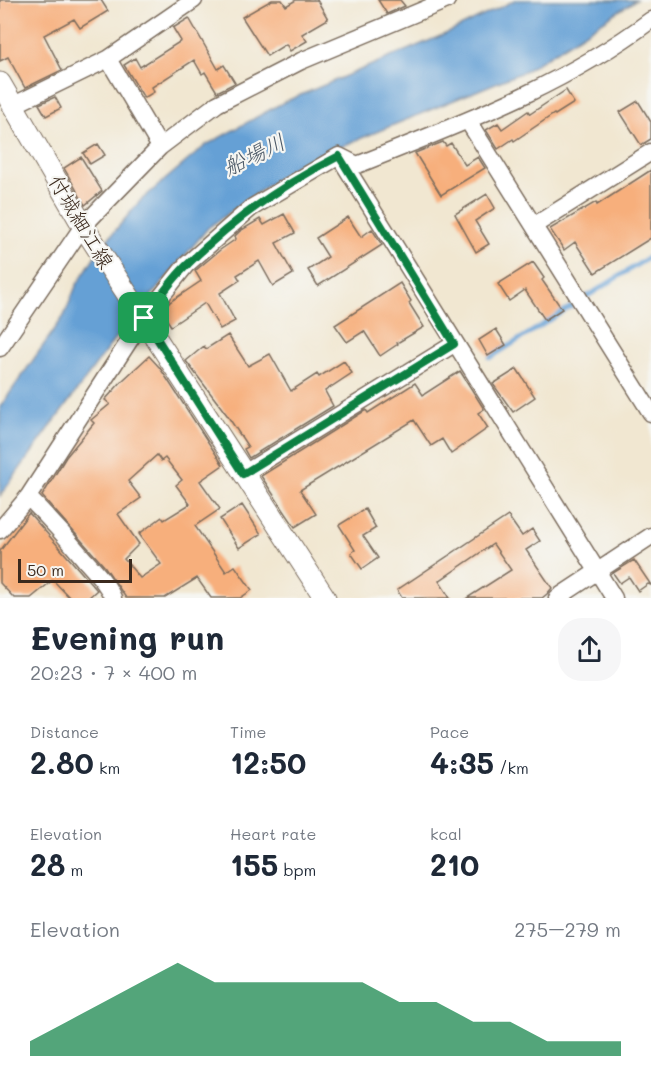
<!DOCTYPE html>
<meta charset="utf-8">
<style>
body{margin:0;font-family:Mali,"Klee One",sans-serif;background:#f6f6f7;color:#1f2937;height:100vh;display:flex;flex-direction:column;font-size:22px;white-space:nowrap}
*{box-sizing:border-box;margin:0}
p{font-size:20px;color:#747a83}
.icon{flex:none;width:33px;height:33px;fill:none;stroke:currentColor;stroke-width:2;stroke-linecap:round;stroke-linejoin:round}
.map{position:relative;height:598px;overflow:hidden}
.sheet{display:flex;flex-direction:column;background:#fff;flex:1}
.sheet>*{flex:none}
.scale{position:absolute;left:18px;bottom:15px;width:114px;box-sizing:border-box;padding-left:6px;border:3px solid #3b2a1e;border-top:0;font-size:16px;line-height:21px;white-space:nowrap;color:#3b2a1e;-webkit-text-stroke:4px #f6f6f2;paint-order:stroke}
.pin{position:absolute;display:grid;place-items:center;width:51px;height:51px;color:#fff;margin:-26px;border-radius:12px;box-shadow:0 3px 9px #0006}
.round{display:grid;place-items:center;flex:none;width:63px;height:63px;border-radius:24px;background:#f6f6f7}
.summary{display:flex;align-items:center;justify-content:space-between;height:102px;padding:0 30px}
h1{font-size:33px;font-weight:800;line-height:45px}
.figures{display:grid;grid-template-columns:repeat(3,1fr);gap:9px;height:102px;padding:6px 30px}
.figures div{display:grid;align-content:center}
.figures b{font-size:30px;font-weight:800}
.figures small{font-size:16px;font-weight:400}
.figures p{font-size:16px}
.chart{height:168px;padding:12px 30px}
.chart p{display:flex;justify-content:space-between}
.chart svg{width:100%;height:108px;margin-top:6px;fill:#0b8043;opacity:.7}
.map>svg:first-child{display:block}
.water{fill:#65a0d5;stroke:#50657a;stroke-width:1.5}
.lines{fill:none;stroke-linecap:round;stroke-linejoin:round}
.stream{stroke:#65a0d5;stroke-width:4.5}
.building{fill:#f7af7b;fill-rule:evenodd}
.minor-casing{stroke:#7b6c5d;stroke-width:19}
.major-casing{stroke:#7b6c5d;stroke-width:23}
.minor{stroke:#fff;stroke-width:16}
.major{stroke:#fff;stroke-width:21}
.route-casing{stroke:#fff;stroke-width:12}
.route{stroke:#0b8043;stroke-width:8}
.labels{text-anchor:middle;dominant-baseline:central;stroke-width:4.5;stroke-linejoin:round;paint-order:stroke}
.street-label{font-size:21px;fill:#3b2a1e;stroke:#f6f6f2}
.water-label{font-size:22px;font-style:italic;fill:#4c5967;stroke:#f6f6f2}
</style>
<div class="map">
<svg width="651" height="598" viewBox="0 0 651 598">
<rect width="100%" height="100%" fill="#f6f6f2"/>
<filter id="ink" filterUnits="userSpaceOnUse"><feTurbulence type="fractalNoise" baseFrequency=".0167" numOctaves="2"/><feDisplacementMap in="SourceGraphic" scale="12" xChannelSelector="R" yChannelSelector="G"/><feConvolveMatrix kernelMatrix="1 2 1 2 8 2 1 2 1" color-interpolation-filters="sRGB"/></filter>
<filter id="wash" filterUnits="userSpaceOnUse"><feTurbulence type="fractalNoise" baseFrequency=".008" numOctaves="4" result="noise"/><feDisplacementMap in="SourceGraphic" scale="24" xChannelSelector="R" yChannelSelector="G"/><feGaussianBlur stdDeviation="1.35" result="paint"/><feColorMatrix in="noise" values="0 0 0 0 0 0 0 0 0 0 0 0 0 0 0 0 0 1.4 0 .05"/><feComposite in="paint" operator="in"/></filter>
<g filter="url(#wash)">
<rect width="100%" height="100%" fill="#f1e7d1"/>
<path class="water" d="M515,0H636L525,71L296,165L208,228L111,344L0,496V407L64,316L76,286L98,251L140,201L206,145L284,102L450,32Z"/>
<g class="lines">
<path class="stream" d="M490,358L651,256"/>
</g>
<g id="blocks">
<path class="building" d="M0,0H101L108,11L80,28L74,19L44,35L62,70L25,88L8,57L0,61Z
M272,0H282L286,6L296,0H317L328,19L302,34L307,41L290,51L286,44L267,56L242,17Z
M378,0H400L405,6L387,14Z
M189,18L218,69L224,65L235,83L217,92L205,72L202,74L194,60L152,87L154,92L144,98L124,65L135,58L140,67L181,41L173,28Z
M566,90L574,103L555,115L554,114L514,141L513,139L498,149L486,130L498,123L502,129L528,111L530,114Z
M55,97L61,108L46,116L39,104Z
M638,101L651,122V139L641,145L620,112Z
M443,142L446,146L451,143L465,165L478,157L485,168L441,195L415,153Z
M98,144L105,155L90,164L83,153Z
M81,157L102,191L85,205L64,168Z
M651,170V238L595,273L575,242L564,250L550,229L596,202L597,205Z
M487,194L495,208L475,221L489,244L476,252L455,214Z
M284,214L295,233L276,243L293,274L273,286L259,261L237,275L240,280L220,293L235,321L220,329L205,303L171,326L162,312L170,302L201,281L195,271L220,250L236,239L235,236L240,231L260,219L264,225Z
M348,217L361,237L372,229L382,245L318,286L308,270L328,257L316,238Z
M533,262L544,278L542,280L562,309L545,320L525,290L509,301L498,284Z
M400,283L411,301L409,303L424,327L397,343L398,344L380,356L364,331L347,342L335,325Z
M496,329L506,345L488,356L479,340Z
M228,335L248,366L270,354L291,391L317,374L319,377L344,361L352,373L325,391L333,406L249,458L244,449L248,447L227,415L186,361L204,346L206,349Z
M149,356L160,368L223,465L200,481L220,509L195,526L226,572L235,566L252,590L240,598H211L197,578L165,598H126L105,567L42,496L66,457L94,423L91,420L110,404L105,400L123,380ZM157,455L161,461L165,458L182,480L176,485L190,504L164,520L162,517L139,534L161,564L140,578L124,559L139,544L118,514L141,498L128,481Z
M517,369L535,397L513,412L493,384Z
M460,371L484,409L478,413L488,428L451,454L442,439L431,446L414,420L300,490L316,514L295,527L261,476L366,410L368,413L415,383L423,395Z
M242,505L261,534L239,548L220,519Z
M365,509L376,528L363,536L378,558L362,569L351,553L355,550L339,525Z
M29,513L96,589L97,590L88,598H70L53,580L31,598H14L0,583V551Z
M508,516L522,536L532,529L540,541L526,550L552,588L547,594L542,598H467L511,570L493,544L439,581L450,598H402L397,590Z
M634,560L651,585L648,584L638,591L629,577L620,583L613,573Z"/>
</g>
</g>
<g filter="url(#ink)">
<use href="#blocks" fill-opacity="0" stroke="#7b6c5d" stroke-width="1.5"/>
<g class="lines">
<defs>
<path id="minor" d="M14,105L108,59
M468,121L651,413
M160,147L108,59L194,0
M339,156L614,598
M339,156L357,165C459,124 562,87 651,20
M535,225L651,152
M0,348L83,226L160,147L217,104L301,61L447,0
M243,474L454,344
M28,497C48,517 67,538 85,560C96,572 107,584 113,598
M0,530L28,497L144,318L186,265L251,208L339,156
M557,598L651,536"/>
<path id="major" d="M0,83L83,226L325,598"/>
</defs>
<use href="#minor" class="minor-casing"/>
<use href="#major" class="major-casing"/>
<use href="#minor" class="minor"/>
<use href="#major" class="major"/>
</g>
</g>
<g class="lines" filter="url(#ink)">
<defs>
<path id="route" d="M339,156L454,344L243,474L144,318C158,300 171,280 188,264C233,219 282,185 339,156Z"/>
</defs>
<use href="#route" class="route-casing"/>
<use href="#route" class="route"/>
</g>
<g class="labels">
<g class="street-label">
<text transform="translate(82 221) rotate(59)">付城細江線</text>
</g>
<g class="water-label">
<text transform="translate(254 154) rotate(-26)">船場川</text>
</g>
</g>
</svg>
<div class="scale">50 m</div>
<div class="pin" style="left:144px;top:318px;background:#1e9e55"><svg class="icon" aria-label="arrive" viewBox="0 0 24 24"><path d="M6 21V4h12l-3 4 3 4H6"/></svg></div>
</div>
<section class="sheet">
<div class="summary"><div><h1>Evening run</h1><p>20:23 · 7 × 400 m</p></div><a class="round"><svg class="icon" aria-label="share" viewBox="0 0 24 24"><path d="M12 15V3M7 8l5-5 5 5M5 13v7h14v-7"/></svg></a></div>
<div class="figures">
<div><p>Distance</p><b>2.80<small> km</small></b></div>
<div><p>Time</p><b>12:50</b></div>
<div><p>Pace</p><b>4:35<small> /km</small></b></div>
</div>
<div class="figures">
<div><p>Elevation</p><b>28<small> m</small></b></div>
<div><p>Heart rate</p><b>155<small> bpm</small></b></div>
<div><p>kcal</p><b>210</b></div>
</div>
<div class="chart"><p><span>Elevation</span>275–279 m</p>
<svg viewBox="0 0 160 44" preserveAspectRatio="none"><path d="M0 44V38L10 30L20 22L30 14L40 6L50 14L60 14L70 14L80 14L90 14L100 22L110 22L120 30L130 30L140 38L150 38L160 38V44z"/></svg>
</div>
</section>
